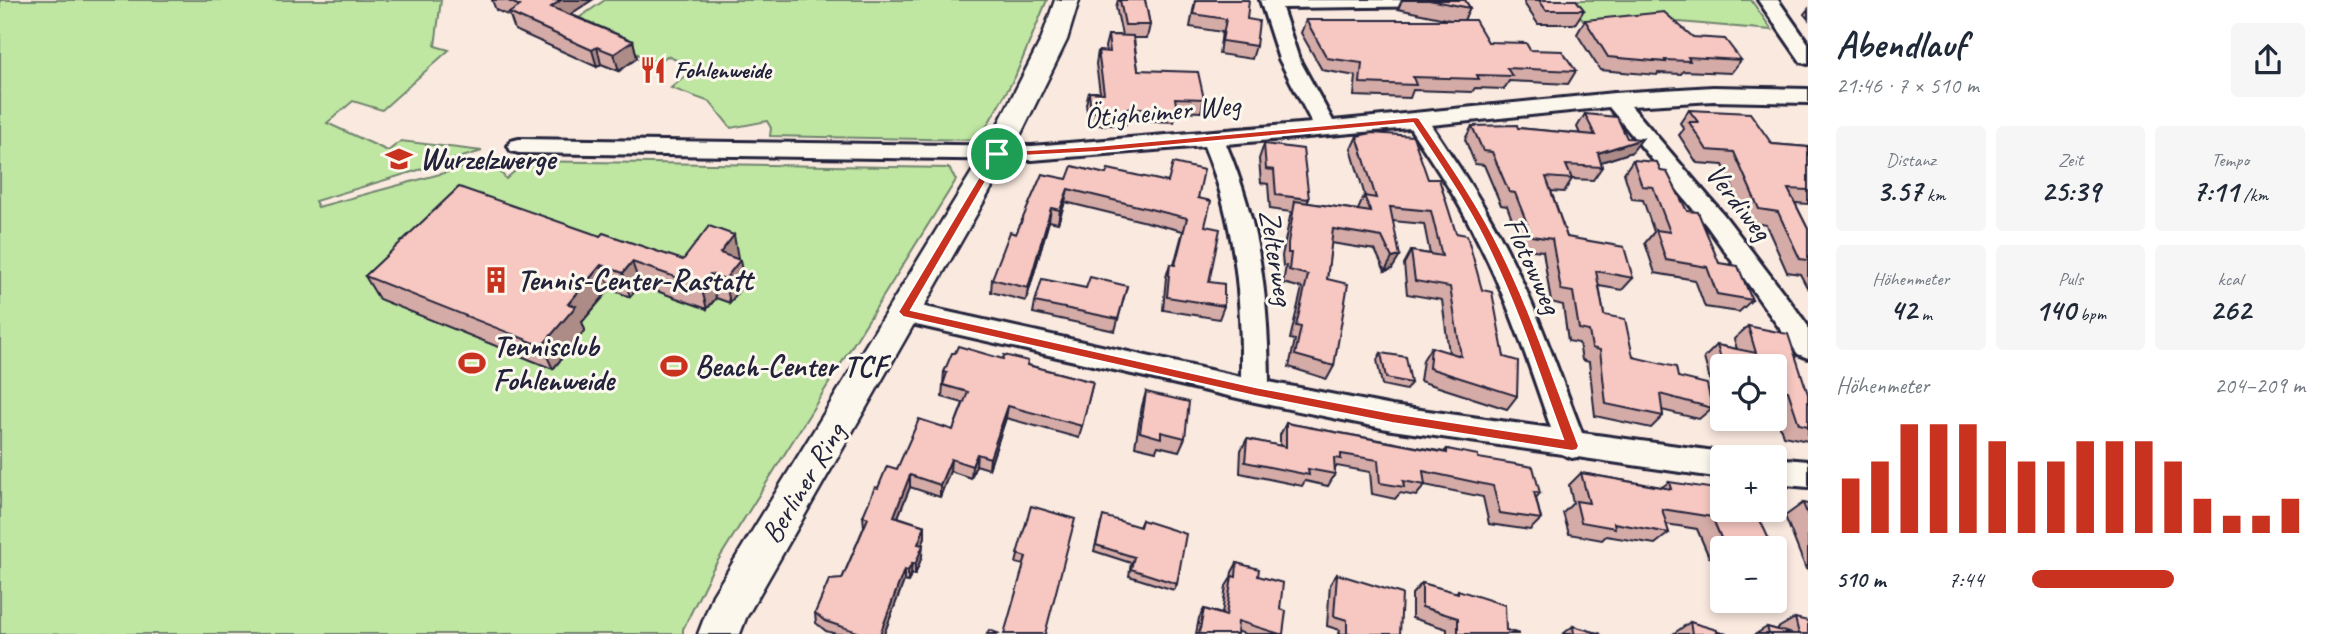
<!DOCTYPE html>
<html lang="de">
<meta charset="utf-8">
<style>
body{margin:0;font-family:Caveat,sans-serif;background:#f6f6f7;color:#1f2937;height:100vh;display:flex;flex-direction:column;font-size:26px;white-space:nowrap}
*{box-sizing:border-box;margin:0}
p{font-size:23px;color:#747a83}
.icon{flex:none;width:38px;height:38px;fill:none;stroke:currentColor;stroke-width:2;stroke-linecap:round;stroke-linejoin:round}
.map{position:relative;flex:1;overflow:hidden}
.sheet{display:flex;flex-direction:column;background:#fff;width:525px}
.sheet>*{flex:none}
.controls{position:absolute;left:1710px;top:354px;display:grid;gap:14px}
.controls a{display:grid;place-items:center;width:77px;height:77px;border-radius:7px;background:#fff;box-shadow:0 4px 10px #0003;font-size:35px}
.pin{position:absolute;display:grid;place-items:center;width:60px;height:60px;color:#fff;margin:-30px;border:4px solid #fff;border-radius:50%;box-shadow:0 2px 7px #0007}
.round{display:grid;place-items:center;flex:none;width:74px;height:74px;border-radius:7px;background:#f6f6f7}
.headline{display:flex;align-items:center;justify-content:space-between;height:119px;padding:0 28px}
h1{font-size:38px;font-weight:800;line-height:52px}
.metrics{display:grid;grid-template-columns:repeat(3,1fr);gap:10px;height:119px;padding:7px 28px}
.metrics div{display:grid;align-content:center;border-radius:7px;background:#f6f6f7;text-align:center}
.metrics b{font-size:30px;font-weight:800}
.metrics small{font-size:19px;font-weight:400}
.metrics p{font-size:19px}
.chart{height:196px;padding:14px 28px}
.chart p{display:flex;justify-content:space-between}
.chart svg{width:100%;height:126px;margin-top:7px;stroke:#c8321e;stroke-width:6}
ul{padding:0 28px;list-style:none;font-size:23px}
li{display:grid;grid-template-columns:112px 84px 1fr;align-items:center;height:52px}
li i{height:18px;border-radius:9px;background:#c8321e}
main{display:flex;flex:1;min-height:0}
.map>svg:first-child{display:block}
.green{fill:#bfe7a2;stroke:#70846e;stroke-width:2}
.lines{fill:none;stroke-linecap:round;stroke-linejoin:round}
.minor-casing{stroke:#22223b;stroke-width:6}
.tertiary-casing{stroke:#22223b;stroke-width:5}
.minor{fill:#fbf7ec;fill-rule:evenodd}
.tertiary{fill:#fbf7ec;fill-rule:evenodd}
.wall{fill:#d4aba6;stroke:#22223b;stroke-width:2}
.shaded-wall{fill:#ad8b87;stroke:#22223b;stroke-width:2}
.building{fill:#f7c7c1;stroke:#22223b;stroke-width:2}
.route{fill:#c8321e;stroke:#fff;stroke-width:2;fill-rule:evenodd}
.labels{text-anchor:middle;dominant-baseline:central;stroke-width:6;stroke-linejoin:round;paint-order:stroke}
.far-poi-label{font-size:24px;font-weight:bold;fill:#22223b;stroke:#fbf7ec;text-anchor:start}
.street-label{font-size:30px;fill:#22223b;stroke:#fbf7ec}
.poi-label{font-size:30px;font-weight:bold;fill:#22223b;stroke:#fbf7ec;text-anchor:start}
</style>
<main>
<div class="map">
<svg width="1808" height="634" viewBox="0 0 1808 634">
<rect width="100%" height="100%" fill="#fae9df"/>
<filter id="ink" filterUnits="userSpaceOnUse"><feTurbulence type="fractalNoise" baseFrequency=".0143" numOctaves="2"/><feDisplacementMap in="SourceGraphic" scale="14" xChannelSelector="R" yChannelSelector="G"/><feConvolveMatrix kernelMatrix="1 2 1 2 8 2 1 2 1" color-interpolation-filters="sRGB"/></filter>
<g filter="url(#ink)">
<path class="green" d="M0,0H441L435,46L449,50L382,110L353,101L327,123L388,151L401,141L482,151L315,201L318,207L488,161L496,166L506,179L526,161L949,168L956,180L712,570L683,629V634H0Z
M605,0H1047L1015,77L981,136L972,140L770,136L771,128L767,121L731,128L710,102L671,88L695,68L667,56L658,63L570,24Z
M1567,0H1751L1772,30L1679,22L1591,30Z"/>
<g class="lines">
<defs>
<path id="minor" d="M1260,0H1461L1451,6L1282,8L1299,59L1333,121L1614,93L1713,87L1808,89V103L1713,101L1631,106L1724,215L1795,308L1808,326V358L1798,354L1707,226L1609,107L1431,125C1455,161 1479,196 1499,234C1533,298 1556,366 1582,433L1722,452L1733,457H1722V478L1577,457L1572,458L1562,454L1392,430L1255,402L903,322L894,319L890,312L894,305L903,302L1241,377C1242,296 1235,221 1204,146L1032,160L519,153L511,151L508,146L511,141L519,139L1032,146L1312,123L1279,59ZM1410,128C1432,162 1456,196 1474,233C1507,296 1528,362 1551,428L1392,406L1269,382C1268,296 1260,224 1226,144Z
M1758,0H1778L1808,43V64L1801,62Z
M1774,458L1808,461V487L1774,484Z"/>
<path id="tertiary" d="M1055,0H1079L1067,40L1011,154L746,618L740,634H698L713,595L983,154L1041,40Z"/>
</defs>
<use href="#minor" class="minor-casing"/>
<use href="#tertiary" class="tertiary-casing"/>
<use href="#minor" class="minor"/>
<use href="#tertiary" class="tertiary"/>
</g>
<path class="wall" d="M492,0H592L570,14L633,41L637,58L619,71L601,64L597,67L515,30L510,16L496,10Z
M1118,0H1145L1150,25L1147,38H1134L1138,70L1204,99L1201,112L1177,111L1174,122L1126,120V125H1089L1086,104L1089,92H1100L1096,64L1098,51L1106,52L1105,47L1108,35H1122L1116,7Z
M1195,0L1247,19L1256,46L1252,59L1219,54L1222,32L1190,27Z
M1402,0H1465L1470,8L1464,20L1488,42L1530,50L1576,71L1568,84L1509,81L1504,89L1475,88L1472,92L1413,90L1410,98L1354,96L1356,76L1322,70L1301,33L1306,20H1450L1398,9Z
M1525,0H1576L1584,10L1575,24H1538L1524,3Z
M1808,9V19L1804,14Z
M1585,20L1693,37L1741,60L1731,73L1683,71L1681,74L1658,73L1657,75L1600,70L1577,34Z
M1689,110L1772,144L1808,147V204L1795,203L1808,229V289L1800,274L1787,272L1766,225L1747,222L1723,165L1697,163L1679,135L1684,129L1680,123Z
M1585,114L1632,152L1601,162L1602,167L1593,180L1572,179L1564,192L1551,191L1567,237L1633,278L1622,290L1599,286L1604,315L1633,357L1678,377L1712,408L1699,419L1662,410L1663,416L1651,428L1595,416L1589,362L1582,360L1579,343L1568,341L1563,305L1551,302L1543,251L1523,249L1507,206L1501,205L1484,165L1475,164L1465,139L1472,126L1518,128L1580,134L1577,127Z
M1357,136L1428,179L1456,233L1482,290L1517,396L1507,409L1420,381L1423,360L1431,347L1449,353L1442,300L1407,294L1404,264L1411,251L1430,254L1424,224L1393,221L1392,269L1385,271L1375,250L1331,243L1327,279L1334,366L1327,379L1289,367L1295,340L1290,339L1302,288L1283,283L1286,266H1283L1282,256L1291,212L1270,209L1268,184L1261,183L1259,159L1264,144L1309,199L1307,203L1358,210L1364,196H1365L1351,149Z
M1633,160L1661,171L1687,211L1719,263L1752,300L1739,312L1705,307L1695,280L1655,273L1645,243L1654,232L1643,200L1632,199L1624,173Z
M1067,179L1198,198L1205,226L1209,282L1224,306L1219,319L1163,310L1166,277L1170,264L1174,265L1183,231L1065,202L1058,223L1049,221L1026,301L991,292L992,279L1016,234Z
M600,236L683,260L738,258L744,283L730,303L716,298L707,309L640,285L630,297L610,289L582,322L585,330L553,369L379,299L365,276Z
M1127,286L1115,331L1033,313L1035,302L1086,288Z
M1748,326L1808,394V441L1783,436L1774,407V366H1722V393L1713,391L1704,358L1717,345L1737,349L1734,339Z
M1381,353L1411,383L1406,390L1382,385L1377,360Z
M1028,365L1093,382L1079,438L1006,418L989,469L976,465L971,478L950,471L940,497L910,487L898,517L925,526V537L922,545V556L915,575L911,574L908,582L904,581L884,634H836L826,631L816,623L815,613L842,579L864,527L863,516L878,488L897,469L953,430L963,403L942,397L944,372Z
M1146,392L1185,438L1179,451L1158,446L1156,451L1135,446L1142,406Z
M1286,423L1444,452L1447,449L1478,458L1540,493L1536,498L1541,519L1530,530L1489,524L1483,497L1425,485L1416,496L1400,493L1395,499L1372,494L1370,472L1337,466L1335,469V474L1328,486L1305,481L1302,486L1240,473L1241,450L1247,439L1280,446V435Z
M1581,473L1662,487L1669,482L1773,548H1722V558L1709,557L1697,529L1666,524L1669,533L1655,544L1606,536L1602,540L1569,534L1563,513L1573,503L1569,485Z
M1803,503L1808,504V570L1806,569L1785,516Z
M1031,506L1045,634L1024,565L1016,563Z
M1142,520L1177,584L1174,590L1129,576L1131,563L1094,551L1101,523L1139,527Z
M1237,563L1258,576L1280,609L1283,634H1245L1237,631V634H1196L1199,618L1204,609L1222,614L1226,586L1231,578L1232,572Z
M1337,574L1400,634H1339L1340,630L1327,626L1330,584Z
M1422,583L1456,593L1458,590L1506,630L1519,634H1447V629L1412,618V594Z
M1795,618L1808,634H1756L1767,627L1778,630V628Z
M1690,622L1717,632L1727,634H1673Z
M1573,626L1601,634H1563Z"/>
<path class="shaded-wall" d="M561,0H592L557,23L551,7Z
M633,41L637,58L619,71L614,54Z
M597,47L601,64L597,67L592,50Z
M1642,139L1632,152L1589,166L1598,153Z
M1068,189L1065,202L1058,223L1060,210Z
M1051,208L1049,221L1026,301L1028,288Z
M734,235L738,258L725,277L720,253Z
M1400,256L1392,269L1385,271L1392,258Z
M740,260L744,283L730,303L725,279Z
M632,262L640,285L630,297L623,273Z
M601,265L610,289L582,322L585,330L553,369L542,346L568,304Z
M710,274L716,298L707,309L701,286Z
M1008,406L1006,418L989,469L990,458Z
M977,454L976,465L971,478L972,466Z
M951,459L950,471L940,497V485Z
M910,475V487L894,527V516Z
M925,526V537L918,555V544Z
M923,545L922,556L915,575V565Z
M912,563L911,574L908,582V571Z
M904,570V581L884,634H880Z"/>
<path class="building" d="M506,0H561L551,7L633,41L614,54L597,47L592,50L509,13L520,6Z
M1120,0H1145L1150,25H1125Z
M1196,0H1249L1247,19L1259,21L1256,46L1222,41L1226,19L1193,14Z
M1429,0H1465L1470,8Z
M1539,0H1576L1584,10H1546Z
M1664,12L1693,37L1725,39L1741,60L1688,57L1690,61L1665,60L1666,62L1608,57L1585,20Z
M1306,20H1475L1488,42L1526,43L1530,50L1562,51L1576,71L1507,68L1512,76L1477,75L1479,79L1413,77L1416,85L1360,83L1362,63L1327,58Z
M1108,35L1133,36L1138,70L1198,72L1204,99L1175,98L1177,110L1128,108V112H1091L1089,92L1104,93L1098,51L1110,52Z
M1689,110L1750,113L1772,144L1808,147V190L1788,189L1808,229V260L1800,259L1778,212L1759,209L1734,152L1707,150L1689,122H1698Z
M1585,114L1617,117L1627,138L1642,139L1598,153L1602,167L1566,165L1572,179L1546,177L1567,237L1624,247L1633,278L1596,271L1604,315L1625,319L1633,357L1676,367L1678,377L1707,384L1712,408L1660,394L1663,416L1606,404L1600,350L1592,348L1589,331L1579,329L1573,292L1561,290L1552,239L1532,236L1515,193L1509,192L1492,152L1483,151L1472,126L1517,125L1518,128L1595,135Z
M1372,133L1413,136L1428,179H1439L1456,233L1467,235L1482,290L1492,292L1504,357L1518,361L1517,396L1429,368L1431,347L1461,356L1450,287L1415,281L1411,251L1442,256L1431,211L1390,207L1400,256L1392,258L1382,237L1333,229L1327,279L1348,284L1334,366L1295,355L1301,327L1296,326L1308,275L1289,270L1291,253H1288V243L1295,201L1371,212L1364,196L1376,198L1357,136Z
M1264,144L1303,149L1309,199L1276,195L1274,170L1266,169Z
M1633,160L1657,162L1661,171L1667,172L1687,211L1698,212L1719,263L1738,266L1752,300L1717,294L1707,267L1666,260L1656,230L1670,232L1653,187L1642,186Z
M1173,163L1204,170L1198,198L1211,201L1205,226L1220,229L1209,282L1224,284V306L1167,297L1170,264L1175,265L1187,218L1068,189L1060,210L1051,208L1028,288L992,279L1010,232L1016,234L1042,174L1067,179L1072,166L1106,174L1108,169L1168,182Z
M459,187L600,236L603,233L683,260L709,226L734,235L720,253L740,260L725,279L710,274L701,286L632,262L623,273L601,265L568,304L576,306L542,346L365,276Z
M1090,277L1127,286L1118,319L1035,302L1042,279L1086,288Z
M1748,326L1788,334L1808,394V426L1799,424L1788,391L1774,388V366H1723L1717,345L1756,353Z
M958,346L1003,359L1004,355L1028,361L1027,365L1093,382L1082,426L1008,406L990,458L977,454L972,466L951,459L940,485L910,475L894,516L925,526L918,544L923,545L915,565L912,563L908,571L904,570L880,634H863L825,621L815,613L829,580L842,579L868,518L863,516L875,487L878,488L887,466L897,469L919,419L953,430L968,392L943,385L947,373L944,372L952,353H955Z
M1381,353L1406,357L1411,383L1386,378Z
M1146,392L1189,402L1185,438L1161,432V438L1140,432Z
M1286,423L1447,453V449L1478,455V458L1533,467L1540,493L1534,492L1541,519L1500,513L1493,486L1423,471L1425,485L1403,481L1404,487L1380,483L1378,460L1341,454V459L1334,458L1335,474L1308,469L1309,475L1245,462L1247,439L1286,447Z
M1581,473L1671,489L1669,482L1722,490V509H1755L1773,548H1744L1724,545L1712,517L1662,509L1669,533L1614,523L1615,528L1581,522L1576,501L1589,503Z
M1803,503L1808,504V516Z
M1031,506L1075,519L1045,634H1004L1026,557L1017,554Z
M1103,516L1140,527L1142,520L1186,534L1177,584L1131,569L1134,557L1096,545Z
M1237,563L1259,569L1258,576L1283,583L1280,609L1286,611L1283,634H1280L1238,621L1237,634H1199L1204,609L1226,616L1232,576L1236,577Z
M1337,574L1402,594L1400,634H1347V620L1334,616Z
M1422,583L1458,593V590L1505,605L1506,630L1519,634H1458V618L1422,607Z
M1795,618L1808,621V634H1799Z
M1690,622L1717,630V632L1727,634H1692Z
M1573,626L1601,634H1574Z
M1767,627L1793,634H1769Z
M989,630L1000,634H987Z"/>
</g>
<path class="route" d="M1416,117L1419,118C1448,161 1478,204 1501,251C1532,313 1554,381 1579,446L1577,450L1572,451L1392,423L1255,396L903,317L898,312L994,152L1097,146ZM1413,123C1440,165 1470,207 1491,253C1520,313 1540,377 1563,439L1392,413L1255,387L911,310L1000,157L1097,152Z"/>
<defs>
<symbol id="restaurant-bare" viewBox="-9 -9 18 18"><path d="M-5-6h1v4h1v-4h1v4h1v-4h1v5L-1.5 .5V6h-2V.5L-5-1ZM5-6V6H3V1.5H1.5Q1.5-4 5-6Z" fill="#c8321e" stroke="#fbf7ec" stroke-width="2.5" paint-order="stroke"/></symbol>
<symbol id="school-bare" viewBox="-9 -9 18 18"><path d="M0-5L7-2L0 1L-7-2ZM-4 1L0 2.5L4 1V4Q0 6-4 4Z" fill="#c8321e" stroke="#fbf7ec" stroke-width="2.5" paint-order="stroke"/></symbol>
<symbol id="building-bare" viewBox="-9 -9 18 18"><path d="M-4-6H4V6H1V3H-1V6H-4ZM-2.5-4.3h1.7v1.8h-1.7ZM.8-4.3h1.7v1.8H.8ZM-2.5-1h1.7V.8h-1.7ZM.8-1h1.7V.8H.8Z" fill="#c8321e" stroke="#fbf7ec" stroke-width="2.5" paint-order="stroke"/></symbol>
<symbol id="stadium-bare" viewBox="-9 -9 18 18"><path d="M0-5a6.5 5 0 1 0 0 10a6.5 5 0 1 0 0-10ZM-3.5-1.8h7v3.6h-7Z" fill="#c8321e" stroke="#fbf7ec" stroke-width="2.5" paint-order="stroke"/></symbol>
</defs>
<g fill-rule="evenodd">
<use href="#restaurant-bare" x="634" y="51" width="38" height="38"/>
<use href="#school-bare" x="380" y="140" width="38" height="38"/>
<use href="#building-bare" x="477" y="261" width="38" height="38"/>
<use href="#stadium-bare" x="453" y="344" width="38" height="38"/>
<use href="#stadium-bare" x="655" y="347" width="38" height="38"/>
</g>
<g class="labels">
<g class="far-poi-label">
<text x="674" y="70">Fohlenweide</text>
</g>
<g class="street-label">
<text transform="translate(1162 111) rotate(-5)">Ötigheimer Weg</text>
<text transform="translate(1739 202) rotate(52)">Verdiweg</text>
<text transform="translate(1277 257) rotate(81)">Zelterweg</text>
<text transform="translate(1533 265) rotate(66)">Flotowweg</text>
<text transform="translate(803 483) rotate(-59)">Berliner Ring</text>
</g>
<g class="poi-label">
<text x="420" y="159">Wurzelzwerge</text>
<text x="517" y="280">Tennis-Center-Rastatt</text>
<text x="493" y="346">Tennisclub<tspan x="493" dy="34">Fohlenweide</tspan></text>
<text x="695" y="366">Beach-Center TCF</text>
</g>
</g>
</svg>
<div class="controls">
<a><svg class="icon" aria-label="locate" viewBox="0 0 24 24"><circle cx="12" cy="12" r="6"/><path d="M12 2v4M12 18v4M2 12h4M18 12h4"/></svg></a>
<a>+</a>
<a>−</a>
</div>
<div class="pin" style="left:997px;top:154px;background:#1e9e55"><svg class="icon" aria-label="arrive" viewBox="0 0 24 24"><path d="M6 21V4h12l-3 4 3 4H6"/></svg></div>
</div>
<section class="sheet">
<div class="headline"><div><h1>Abendlauf</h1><p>21:46 · 7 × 510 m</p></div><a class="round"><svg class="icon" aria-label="share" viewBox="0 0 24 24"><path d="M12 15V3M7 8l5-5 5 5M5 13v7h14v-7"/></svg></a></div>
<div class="metrics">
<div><p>Distanz</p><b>3.57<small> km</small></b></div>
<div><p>Zeit</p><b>25:39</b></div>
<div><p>Tempo</p><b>7:11<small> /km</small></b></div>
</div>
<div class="metrics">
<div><p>Höhenmeter</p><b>42<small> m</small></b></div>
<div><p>Puls</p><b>140<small> bpm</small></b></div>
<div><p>kcal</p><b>262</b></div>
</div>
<div class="chart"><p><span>Höhenmeter</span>204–209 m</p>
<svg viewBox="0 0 160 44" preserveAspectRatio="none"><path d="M5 44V25M15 44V19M25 44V6M35 44V6M45 44V6M55 44V12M65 44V19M75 44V19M85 44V12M95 44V12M105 44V12M115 44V19M125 44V32M135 44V38M145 44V38M155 44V32"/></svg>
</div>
<ul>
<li><b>510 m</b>7:44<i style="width:52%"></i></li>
</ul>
</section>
</main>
